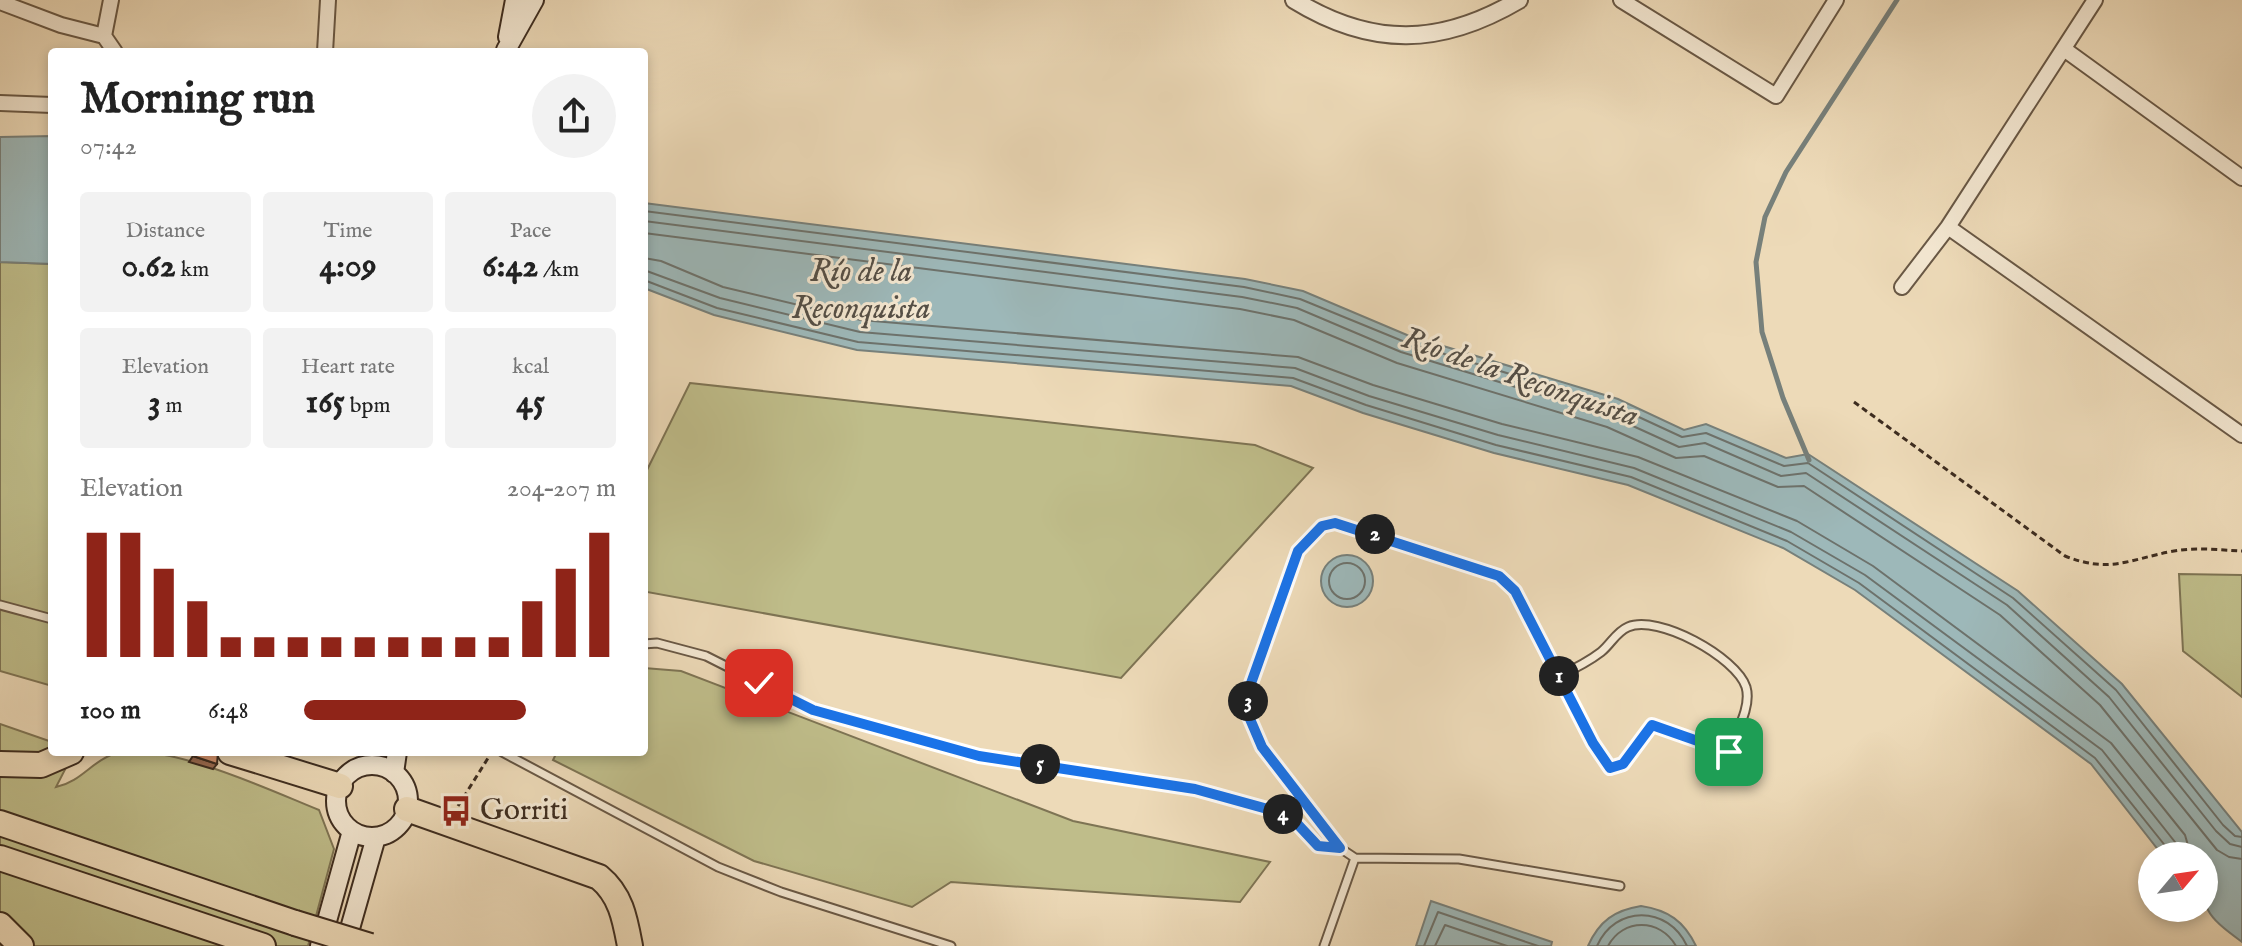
<!DOCTYPE html>
<meta charset="utf-8">
<style>
body{margin:0;font-family:"IM FELL English",serif;background:#f2f2f2;color:#222;height:100vh;display:flex;flex-direction:column;font-size:30px;white-space:nowrap}
*{box-sizing:border-box;margin:0}
p{font-size:26px;color:#767676}
.icon{flex:none;width:44px;height:44px;fill:none;stroke:currentColor;stroke-width:2;stroke-linecap:round;stroke-linejoin:round}
.map{position:relative;flex:1;overflow:hidden}
.side{position:absolute;left:48px;top:48px;width:600px;height:708px;display:flex;flex-direction:column;background:#fff;border-radius:8px;box-shadow:0 4px 12px #0003}
.side>*{flex:none}
.needle{width:52px;rotate:61deg}
.tools{position:absolute;left:2138px;top:842px;display:grid;gap:16px}
.tools a{display:grid;place-items:center;width:80px;height:80px;border-radius:50%;background:#fff;box-shadow:0 4px 12px #0003;font-size:40px}
.pin{position:absolute;display:grid;place-items:center;width:68px;height:68px;color:#fff;margin:-34px;border-radius:16px;box-shadow:0 4px 12px #0006}
.km{position:absolute;width:40px;height:40px;margin:-20px;border-radius:50%;background:#222;color:#fff;font-size:22px;line-height:40px;text-align:center}
.round{display:grid;place-items:center;flex:none;width:84px;height:84px;border-radius:42px;background:#f2f2f2}
.head{display:flex;align-items:center;justify-content:space-between;height:136px;padding:0 32px}
h1{font-size:44px;font-weight:700;line-height:60px}
.metrics{display:grid;grid-template-columns:repeat(3,1fr);gap:12px;height:136px;padding:8px 32px}
.metrics div{display:grid;align-content:center;border-radius:8px;background:#f2f2f2;text-align:center}
.metrics b{font-size:34px;font-weight:700}
.metrics small{font-size:22px;font-weight:400}
.metrics p{font-size:22px}
.chart{height:224px;padding:16px 32px}
.chart p{display:flex;justify-content:space-between}
.chart svg{width:100%;height:144px;margin-top:8px;stroke:#8f2418;stroke-width:6}
ul{padding:0 32px;list-style:none;font-size:26px}
li{display:grid;grid-template-columns:128px 96px 1fr;align-items:center;height:60px}
li i{height:20px;border-radius:10px;background:#8f2418}
.map>svg:first-child{display:block}
.green{fill:#bfbd8a;stroke:#7e7454;stroke-width:2}
.water{fill:#9db8b9;stroke:#77807b;stroke-width:2}
.lines{fill:none;stroke-linecap:round;stroke-linejoin:round}
.shore{stroke:#6d726c;stroke-width:2}
.stream{stroke:#77807b;stroke-width:5}
.service-casing{stroke:#695845;stroke-width:11}
.minor-casing{stroke:#695845;stroke-width:18}
.tertiary-casing{stroke:#695845;stroke-width:20}
.secondary-casing{stroke:#3d2c1f;stroke-width:22}
.motorway-casing{stroke:#3d2c1f;stroke-width:28}
.path{stroke:#3d2c1f;stroke-width:3;stroke-dasharray:6 4;stroke-linecap:butt}
.service{stroke:#f3e7d1;stroke-width:7}
.minor{stroke:#f3e7d1;stroke-width:14}
.tertiary{stroke:#f3e7d1;stroke-width:16}
.secondary{stroke:#f3e7d1;stroke-width:18}
.motorway{stroke:#eddab8;stroke-width:24}
.motorway-bridge-casing{stroke:#3d2c1f;stroke-width:28;stroke-linecap:butt}
.motorway-bridge{stroke:#eddab8;stroke-width:24}
.shaded-wall{fill:#9b6b51;stroke:#3d2c1f;stroke-width:2}
.building{fill:#dd9974;stroke:#3d2c1f;stroke-width:2}
.route-casing{stroke:#fff;stroke-width:16}
.route{stroke:#1a73e8;stroke-width:10}
.labels{text-anchor:middle;dominant-baseline:central;stroke-width:6;stroke-linejoin:round;paint-order:stroke}
.poi-label{font-size:30px;fill:#3d2c1f;stroke:#f3e7d1;text-anchor:start}
.water-label{font-size:32px;font-style:italic;fill:#554f46;stroke:#f3e7d1}
</style>
<div class="map">
<svg width="2242" height="946" viewBox="0 0 2242 946">
<rect width="100%" height="100%" fill="#eddab8"/>
<filter id="stains"><feTurbulence type="fractalNoise" baseFrequency=".0025" numOctaves="4"/><feColorMatrix values="0 0 0 0 .2 0 0 0 0 .09 0 0 0 0 .02 0 0 0 .5 -.17"/></filter>
<radialGradient id="worn" r=".72"><stop offset=".6" stop-color="#630" stop-opacity="0"/><stop offset="1" stop-color="#630" stop-opacity=".3"/></radialGradient>
<path class="green" d="M0,262L52,264V686L0,671Z
M690,383L1255,445L1313,468L1121,678L647,592L644,476Z
M2179,574L2242,575V697L2183,651Z
M644,668L681,671L1073,821L1270,862L1240,902L951,882L912,907L754,861L553,760L557,752H644Z
M0,724L52,742V752H74L56,787C81,782 93,760 114,754C166,741 269,790 319,810L334,849L308,946H0Z"/>
<path class="water" d="M52,136V264L0,262V137Z
M644,203L1245,279L1303,291L1407,335L1618,399L1684,430L1706,424L1786,458L1808,454L2018,591L2122,684L2242,832V942C2198,910 2204,908 2204,856H2163L2091,764L1855,590L1783,548L1628,485L1494,453L1363,413L1291,386L857,350L714,315L644,288Z
M1321 581a26 26 0 1 1 52 0a26 26 0 1 1-52 0Z
M1431,901L1552,942L1551,946H1416Z
M1641,906C1668,910 1684,921 1696,946H1588C1599,921 1615,910 1641,906Z"/>
<g class="lines">
<path class="shore" d="M644,211L1244,287L1300,299L1405,342L1615,406L1682,437L1706,433L1784,466L1808,463L2013,598L2116,690L2223,825L2235,836L2242,837
M644,221L1242,297L1297,308L1401,352L1611,416L1679,447L1705,443L1781,476L1806,473L2007,605L2109,697L2216,831L2230,844L2242,847
M644,233L1240,309L1294,320L1397,363L1607,427L1676,458L1704,456L1778,487L1804,486L2000,615L2100,705L2217,850L2229,857L2242,859
M644,258L661,261L723,287L861,320L1298,357L1373,385L1502,424L1638,457L1797,521L1873,566L2111,743L2185,835L2191,856
M644,270L720,298L860,332L1295,368L1369,396L1498,435L1634,468L1791,532L1865,575L2102,750L2175,842L2179,856
M644,280L717,308L858,342L1293,378L1366,405L1496,445L1631,477L1787,541L1859,583L2095,758L2167,848L2169,856
M1329 581a18 18 0 1 1 36 0a18 18 0 1 1-36 0Z
M1424,946L1438,912L1538,946
M1435,946L1445,925L1507,946
M1597,946C1615,905 1668,905 1687,946
M1608,946C1623,918 1660,918 1676,946"/>
<path class="stream" d="M1809,460L1783,398L1762,332L1756,262L1765,217L1786,172L1897,0"/>
<defs>
<path id="service" d="M0,605L52,619
M644,644L657,643L706,656L813,710L979,756L1195,789L1289,815L1318,846L1340,848
M502,752L718,867L781,892L951,946
M1355,858L1340,848L1262,747L1247,712L1249,689L1298,551C1309,537 1318,527 1335,523L1499,576L1515,591L1593,743L1610,768L1623,764L1652,725L1729,752C1735,734 1752,707 1746,687C1736,657 1658,614 1628,627C1616,632 1611,644 1601,652C1588,662 1574,669 1559,676
M1324,946L1355,858L1459,859L1620,886"/>
<path id="minor" d="M1621,0L1776,96L1836,0
M0,2L61,25L104,36L115,52
M104,36L111,0
M2064,49L2242,178
M325,52L328,0
M0,103L52,105
M1948,227L2242,435
M1902,287L1948,227L2095,0"/>
<path id="tertiary" d="M1294,0C1372,48 1441,46 1519,0"/>
<path id="secondary" d="M508,37L515,0
M506,50L534,0
M336 801a36 36 0 1 1 72 0a36 36 0 1 1-72 0Z
M394,773L397,752
M320,946L352,831
M345,946L376,837"/>
<path id="motorway" d="M230,752L340,786
M0,764L41,765L71,752
M407,809L599,877C621,895 625,919 630,946
M0,823L295,923
M0,858L263,946
M0,925L21,946"/>
</defs>
<use href="#service" class="service-casing"/>
<use href="#minor" class="minor-casing"/>
<use href="#tertiary" class="tertiary-casing"/>
<use href="#secondary" class="secondary-casing"/>
<use href="#motorway" class="motorway-casing"/>
<path class="path" d="M1854,402L2065,556C2110,574 2130,559 2174,551C2196,547 2220,550 2242,551
M458,806L490,755"/>
<use href="#service" class="service"/>
<use href="#minor" class="minor"/>
<use href="#tertiary" class="tertiary"/>
<use href="#secondary" class="secondary"/>
<use href="#motorway" class="motorway"/>
<defs>
<path id="motorway-bridge" d="M295,923L370,946"/>
</defs>
<use href="#motorway-bridge" class="motorway-bridge-casing"/>
<use href="#motorway-bridge" class="motorway-bridge"/>
</g>
<path class="shaded-wall" d="M193,756L217,764L213,769L189,762Z"/>
<path class="building" d="M194,752H218L217,764L193,756Z"/>
<g class="lines">
<defs>
<path id="route" d="M759,683L813,710L979,756L1195,789L1289,815L1318,846L1340,848L1262,747L1247,712L1249,689L1298,551L1322,526L1335,523L1499,576L1515,591L1593,743L1610,768L1623,764L1652,725L1729,752"/>
</defs>
<use href="#route" class="route-casing"/>
<use href="#route" class="route"/>
</g>
<defs>
<symbol id="bus-bare" viewBox="-9 -9 18 18"><path d="M-5-6H5V4H4V6H2V4H-2V6H-4V4H-5ZM-3.5-4V0h7V-4ZM-3.5 1.2v1.5H-2V1.2ZM2 1.2v1.5H3.5V1.2Z" fill="#8f2418" stroke="#f3e7d1" stroke-width="2.5" paint-order="stroke"/></symbol>
</defs>
<g fill-rule="evenodd">
<use href="#bus-bare" x="434" y="789" width="44" height="44"/>
</g>
<g class="labels">
<g class="poi-label">
<text x="480" y="811">Gorriti</text>
</g>
<g class="water-label">
<text x="861" y="272">Río de la<tspan x="861" dy="37">Reconquista</tspan></text>
<text transform="translate(1520 378) rotate(19)">Río de la Reconquista</text>
</g>
</g>
<rect width="100%" height="100%" filter="url(#stains)"/>
<rect width="100%" height="100%" fill="url(#worn)"/>
</svg>
<div class="tools">
<a><svg class="needle" viewBox="-14 -14 28 28"><path d="M0-13l5 13h-10z" fill="#e53935"/><path d="M0 13l5-13h-10z" fill="#767676"/></svg></a>
</div>
<div class="pin" style="left:1729px;top:752px;background:#1e9e55"><svg class="icon" aria-label="arrive" viewBox="0 0 24 24"><path d="M6 21V4h12l-3 4 3 4H6"/></svg></div>
<div class="pin" style="left:759px;top:683px;background:#d93025"><svg class="icon" aria-label="check" viewBox="0 0 24 24"><path d="M5 12l5 5 9-10"/></svg></div>
<b class="km" style="left:1559px;top:676px">1</b>
<b class="km" style="left:1375px;top:534px">2</b>
<b class="km" style="left:1248px;top:701px">3</b>
<b class="km" style="left:1283px;top:814px">4</b>
<b class="km" style="left:1040px;top:764px">5</b>
<section class="side">
<div class="head"><div><h1>Morning run</h1><p>07:42</p></div><a class="round"><svg class="icon" aria-label="share" viewBox="0 0 24 24"><path d="M12 15V3M7 8l5-5 5 5M5 13v7h14v-7"/></svg></a></div>
<div class="metrics">
<div><p>Distance</p><b>0.62<small> km</small></b></div>
<div><p>Time</p><b>4:09</b></div>
<div><p>Pace</p><b>6:42<small> /km</small></b></div>
</div>
<div class="metrics">
<div><p>Elevation</p><b>3<small> m</small></b></div>
<div><p>Heart rate</p><b>165<small> bpm</small></b></div>
<div><p>kcal</p><b>45</b></div>
</div>
<div class="chart"><p><span>Elevation</span>204–207 m</p>
<svg viewBox="0 0 160 44" preserveAspectRatio="none"><path d="M5 44V6M15 44V6M25 44V17M35 44V27M45 44V38M55 44V38M65 44V38M75 44V38M85 44V38M95 44V38M105 44V38M115 44V38M125 44V38M135 44V27M145 44V17M155 44V6"/></svg>
</div>
<ul>
<li><b>100 m</b>6:48<i style="width:71%"></i></li>
</ul>
</section>
</div>
